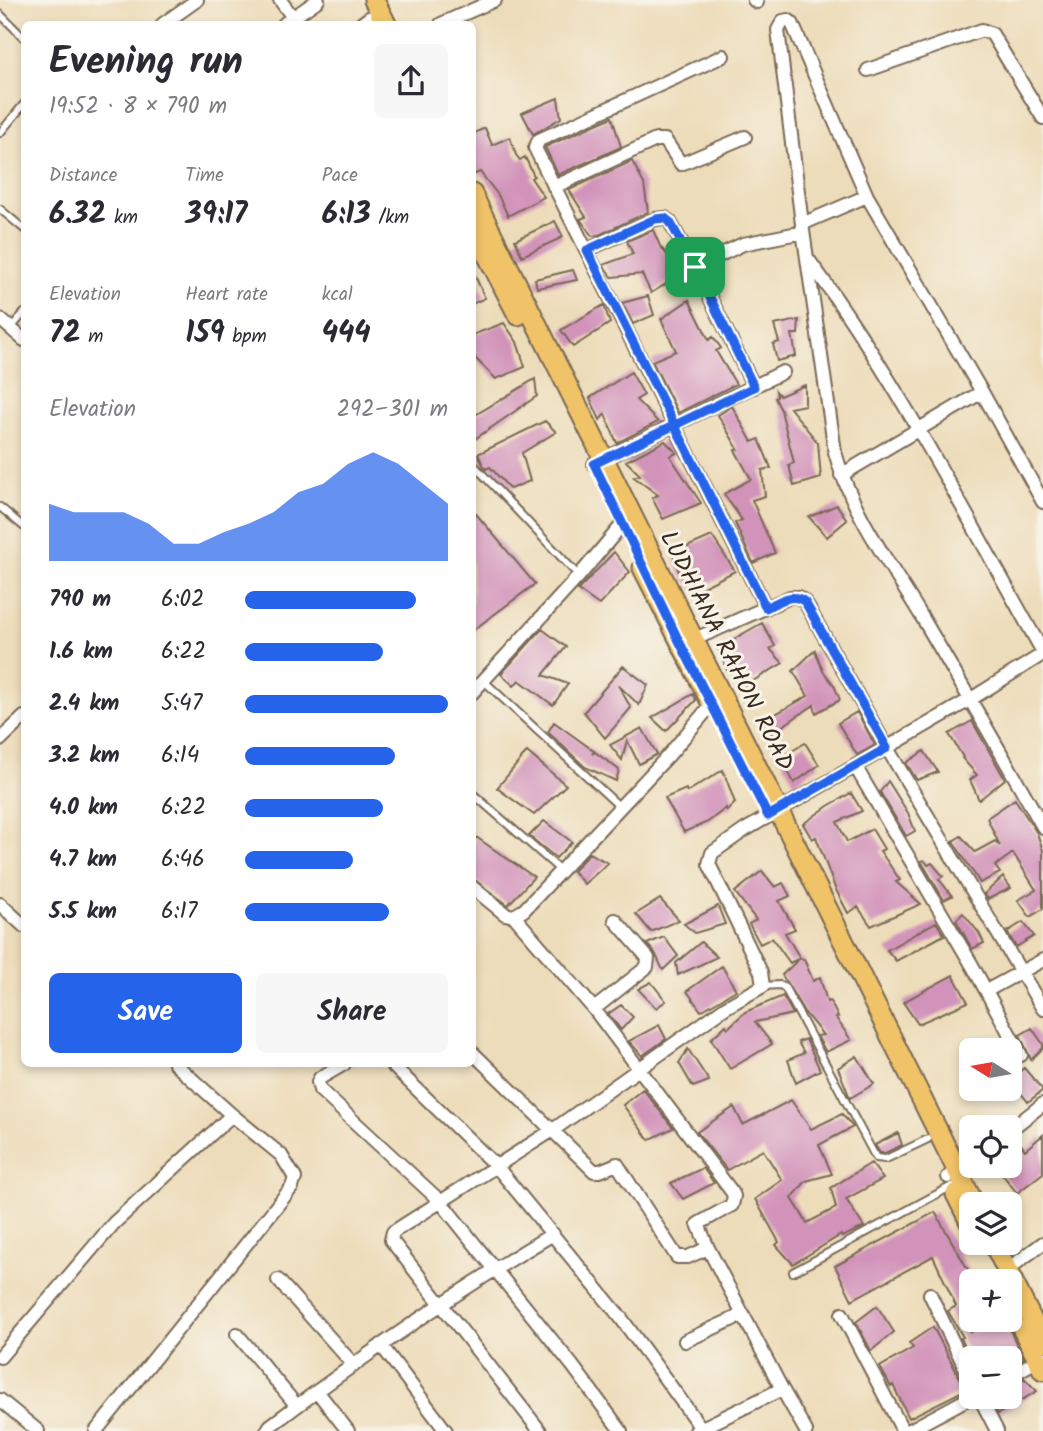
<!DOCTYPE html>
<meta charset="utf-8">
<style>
body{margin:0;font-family:Kalam,sans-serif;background:#f7f7f7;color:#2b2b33;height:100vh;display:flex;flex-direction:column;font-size:26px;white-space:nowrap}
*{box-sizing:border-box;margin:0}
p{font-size:23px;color:#7c7c81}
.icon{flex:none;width:38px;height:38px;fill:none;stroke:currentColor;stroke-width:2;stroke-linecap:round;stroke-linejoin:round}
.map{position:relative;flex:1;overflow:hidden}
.panel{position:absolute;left:21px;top:21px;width:455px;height:1046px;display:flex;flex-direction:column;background:#fff;border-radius:10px;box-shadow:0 4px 10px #0003}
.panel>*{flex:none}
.needle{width:46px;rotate:281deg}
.controls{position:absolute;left:959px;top:1038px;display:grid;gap:14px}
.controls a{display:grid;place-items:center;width:63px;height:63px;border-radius:10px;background:#fff;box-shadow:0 4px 10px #0003;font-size:35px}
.pin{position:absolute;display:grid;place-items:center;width:60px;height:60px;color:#fff;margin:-30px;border-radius:14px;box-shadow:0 4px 10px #0006}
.round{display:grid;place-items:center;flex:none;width:74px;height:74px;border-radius:10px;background:#f7f7f7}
.overview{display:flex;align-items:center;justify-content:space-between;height:119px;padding:0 28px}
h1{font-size:38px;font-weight:700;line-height:52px}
.metrics{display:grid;grid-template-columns:repeat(3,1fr);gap:10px;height:119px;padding:7px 28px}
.metrics div{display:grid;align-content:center}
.metrics b{font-size:30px;font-weight:700}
.metrics small{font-size:19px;font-weight:400}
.metrics p{font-size:19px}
.chart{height:196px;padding:14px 28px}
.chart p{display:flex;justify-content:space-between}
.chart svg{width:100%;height:126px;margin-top:7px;fill:#2563eb;opacity:.7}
.action{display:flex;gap:14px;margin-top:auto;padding:14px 28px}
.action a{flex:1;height:80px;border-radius:10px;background:#2563eb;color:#fff;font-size:28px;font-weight:700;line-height:80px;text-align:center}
.action a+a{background:#f7f7f7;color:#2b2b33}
ul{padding:0 28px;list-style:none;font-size:23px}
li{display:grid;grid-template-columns:112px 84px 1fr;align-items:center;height:52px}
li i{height:18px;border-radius:9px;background:#2563eb}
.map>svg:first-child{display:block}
.building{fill:#d293ba}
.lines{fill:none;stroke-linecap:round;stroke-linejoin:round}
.lane-casing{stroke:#796854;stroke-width:10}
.street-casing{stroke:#796854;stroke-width:16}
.primary-casing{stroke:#796854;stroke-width:23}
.lane{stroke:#fff;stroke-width:6}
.street{stroke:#fff;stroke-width:12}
.primary{stroke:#f0c369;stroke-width:19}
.route-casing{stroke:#fff;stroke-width:14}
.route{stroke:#2563eb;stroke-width:9}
.labels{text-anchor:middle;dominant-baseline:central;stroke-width:6;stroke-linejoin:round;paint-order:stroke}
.street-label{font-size:24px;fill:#3b2a1e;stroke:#f7f3e8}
</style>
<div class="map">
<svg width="1043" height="1431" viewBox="0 0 1043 1431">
<rect width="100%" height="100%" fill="#f7f3e8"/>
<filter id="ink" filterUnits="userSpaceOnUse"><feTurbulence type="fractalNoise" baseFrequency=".0143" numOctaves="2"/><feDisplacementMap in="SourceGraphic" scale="14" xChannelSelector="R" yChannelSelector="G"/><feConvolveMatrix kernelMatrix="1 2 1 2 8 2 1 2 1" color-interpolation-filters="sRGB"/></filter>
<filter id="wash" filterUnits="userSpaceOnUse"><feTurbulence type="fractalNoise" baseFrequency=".00686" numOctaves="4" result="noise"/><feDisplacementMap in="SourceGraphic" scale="28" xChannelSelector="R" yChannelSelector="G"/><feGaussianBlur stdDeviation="1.57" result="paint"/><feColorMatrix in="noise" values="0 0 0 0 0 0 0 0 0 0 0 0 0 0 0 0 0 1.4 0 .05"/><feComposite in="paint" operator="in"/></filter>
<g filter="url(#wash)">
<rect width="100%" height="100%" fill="#eddcb9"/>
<g id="blocks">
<path class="building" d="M558,98L561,118L533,134L522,113Z
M612,117L621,147L558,175L545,147Z
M485,128L492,145L510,137L516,155L520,160L525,157L534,176L531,178L544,197L508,216L498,195L480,172L472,175V134Z
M632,161L644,184L648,212L599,235L592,236L580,219L586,217L569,190Z
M555,221L563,237L522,256L515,240Z
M653,230L660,246L682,274L651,293L642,274L612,277L603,265L633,254L627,241Z
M472,269L485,298L472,304Z
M573,270L577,280L537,288L535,279Z
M648,296L654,315L633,324L622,303Z
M689,300L709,340L713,337L721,348L716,351L736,384L678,413L652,361L676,351L661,319Z
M604,305L610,323L573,347L561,330Z
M799,320L798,334H792L796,356L777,361L773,344L779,342L774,325Z
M504,323L517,342L525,367L496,379L472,355V335Z
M631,372L644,395L636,400L658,422L617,443L605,414L600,420L590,398Z
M535,379L537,396L472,441V417Z
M805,385V405L790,408L818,443L821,478L794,486L789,465L794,463L781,410L775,398L777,397L776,391L780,396Z
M732,406L752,442L759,439L771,468L762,470L765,496L752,500L775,553L753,563L735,523L742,520L724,494L751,479L735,450L738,449L718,415Z
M545,421L556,432L522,453L530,481L510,489L490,467L486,469L484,467L478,454Z
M665,441L677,453L670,456L701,503L663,519L652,498L658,495L634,477L640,475L626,461Z
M837,505L847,520L827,537L809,517Z
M472,509L535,584L472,631Z
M712,536L735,571L695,591L680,575L673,553Z
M614,552L630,572L599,605L578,590Z
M762,623L775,646L770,649L783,663L741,688L730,671L728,672L718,648Z
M542,629L566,647L543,675L568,684L553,705L519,680L514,686L501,674Z
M815,650L823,671L834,685L840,700L816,713L814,705L771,734L761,722L808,696L793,671Z
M623,666L648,685L639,705L618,685L631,708L605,738L584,712Z
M693,694L696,700L666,731L652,718Z
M857,712L875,745L857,755L838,723Z
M972,721L1005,779L979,800L970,780L977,775L962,758L963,757L949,734Z
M554,722L594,751L592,754L595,752L619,770L616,781L585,767L548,732Z
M642,728L657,754L639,764L627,740L622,760L610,745Z
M805,743L819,765L794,783L781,758Z
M924,751L938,772L917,780L906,763Z
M527,752L566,785L534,815L497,788Z
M723,770L735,803L727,811L726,808L708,822L684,832L665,798L686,789L687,792Z
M888,781L908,813L915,831L906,836L880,792Z
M851,793L862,811L837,822L847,842L872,829L884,849L880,851L900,880L896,882L921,904L871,926L858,907L848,913L835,888L816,837L812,839L803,824L828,806Z
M1015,799L1037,833L1043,851V909L1030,917L1018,900L1036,890L1013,853L995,866L1000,873L980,883L953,841L961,836L975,852L995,841L1000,846L987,818Z
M544,821L572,842L556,858L529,836Z
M476,837L534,877L508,905L472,878V843Z
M589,853L608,863L584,884L573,871Z
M924,860L928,865L932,863L943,876L939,879L952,896L944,900L921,861Z
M762,871L775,887L783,883L790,896L779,901L795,929L785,933L800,958L790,963L772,938L760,944L749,924L756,920L735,892Z
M1003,877L1011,888L988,899L984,894Z
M660,899L679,920L651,932L636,914Z
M718,906L725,924L695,933L684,924Z
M963,913L979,933L984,943L972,949L956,920Z
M936,922L944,935L896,961L887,950Z
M1023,922L1034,936L1016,947L1007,932Z
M664,937L678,956L663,970L655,953L647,944Z
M701,942L717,957L678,975L676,963Z
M800,958L804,959L813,981L820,977L827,1002L830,1001L838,1017L836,1018L851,1040L826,1052L817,1036L823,1035L804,1012L782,975Z
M722,966L736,990L701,1011L687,991Z
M953,975L968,1002L918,1024L903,1002Z
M651,982L666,1001L656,1008L638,989Z
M783,996L793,1014L755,1022L772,1044L730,1069L711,1039L726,1025L728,1028L745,1012Z
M621,1005L633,1017L621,1030L608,1014Z
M659,1025L666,1039L642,1056L629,1041Z
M1032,1028L1043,1044V1048L1031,1060L1020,1035Z
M806,1039L820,1070L796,1083L788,1060L804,1053L798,1042Z
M688,1049L709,1081L693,1087L679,1063Z
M857,1056L874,1084L850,1098L838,1068Z
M1024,1068L1043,1090L1028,1102L1010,1079Z
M643,1089L673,1128L649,1140L623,1105Z
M791,1100L811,1129L842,1114L853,1127L819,1145L832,1174L806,1181L792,1198L807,1223L836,1208L831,1188L871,1163L883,1179L846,1199L864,1227L842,1237L841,1235L793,1264L776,1245L779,1242L755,1199L782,1180L763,1150L727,1170L697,1132L734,1107L743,1125Z
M898,1133L902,1145L885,1153H880L875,1145Z
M1043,1135V1173L1017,1193L996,1166H1010V1151L1020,1143L1025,1150Z
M703,1168L714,1183L683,1199L671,1183Z
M935,1212L971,1275V1332L992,1320H1008L1012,1335L1023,1358L1010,1366V1358H970L961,1338L963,1337L948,1311L956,1306L933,1256L852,1300L835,1266Z
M877,1306L894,1332L871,1351L856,1322Z
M933,1327L963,1384L969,1388L909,1418L893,1385L891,1387L880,1367L913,1348L909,1343Z
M1024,1378L1037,1391L998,1414L992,1401L1000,1396H1010V1390Z"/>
</g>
</g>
<g filter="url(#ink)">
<use href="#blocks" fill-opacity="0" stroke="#796854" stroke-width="2"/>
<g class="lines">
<defs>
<path id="lane" d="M0,14L24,38
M0,133L24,104
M0,209L24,229
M11,328L24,313
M472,463L579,576
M0,507L24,527
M484,681L620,807
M472,793L560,870
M763,986L780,985L785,988L876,1158L886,1159L928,1139
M793,1272L952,1186"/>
<path id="street" d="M280,0L298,24
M754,0L757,2
M163,24L197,0
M284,24L318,0
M361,24L369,18
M441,24L495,0
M723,56L539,140L535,148L766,608
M868,70L982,30L992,34L1043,118
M554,187L656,140H665L681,164L745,137
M802,224L867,196
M587,250L655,219L665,218L670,222L695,267L754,387
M808,259C899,382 968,520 1043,652
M695,267L743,244L803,232
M0,319L24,340
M594,464L783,372
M841,475L982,392
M1043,502L982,392L867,196L792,23L788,20L783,21L778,30L802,224L835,452C851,512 890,564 922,617C963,687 1003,756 1043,827
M695,639L790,597H798L805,602L887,748L1043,1009
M472,693L579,576L622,525
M0,740L24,717
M855,766L972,965L1021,1055
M472,887L505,914L514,916L524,910L668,756L712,704
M0,904L24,926
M514,916L594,1009L732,1192L734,1196L732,1205L698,1224L708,1248
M986,991L1043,960
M594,1009L647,967L648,958L615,920
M472,1052L594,1171H600L617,1164L677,1257H688L708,1248L782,1389
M344,1064L320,1078L318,1082L320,1090L440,1201L572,1365L621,1431
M391,1064L497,1167L621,1318L701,1428
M1010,1130L1043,1104
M948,1177L971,1160
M1007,1270L1043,1243
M278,1280L353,1364
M930,1294L971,1380
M842,1314L903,1431
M237,1334L297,1406
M685,1341L742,1315
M381,1345L446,1431
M0,1357L114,1223L232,1115L175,1064
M1010,1376L1043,1357
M317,1391L348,1431
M979,1396L997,1431
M0,1400L38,1431
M96,1431L292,1187L295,1178L281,1155L232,1115
M267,1431L270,1426C362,1357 453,1293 553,1234
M540,1431L391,1240L393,1232L553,1130L726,1007L763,986L761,972L709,864L712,853L745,830L971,699L1043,654
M696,1431L782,1389L806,1431
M908,1431L973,1396"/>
<path id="primary" d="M374,0L386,24
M472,194L974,1204
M472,225L518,315
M643,568L710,700
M956,1194L971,1224
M993,1242L1043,1342
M1023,1330L1043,1370"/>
</defs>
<use href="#lane" class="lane-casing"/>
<use href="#street" class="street-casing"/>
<use href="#primary" class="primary-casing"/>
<use href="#lane" class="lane"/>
<use href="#street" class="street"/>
<use href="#primary" class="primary"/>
</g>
</g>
<g class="lines" filter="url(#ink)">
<defs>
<path id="route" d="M695,267L754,387L594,464L676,635L768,816L887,748L805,602C792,592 780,601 766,608L587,250L655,219L665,218L670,222L695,267"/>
</defs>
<use href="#route" class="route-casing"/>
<use href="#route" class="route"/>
</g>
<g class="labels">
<g class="street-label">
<text transform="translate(726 651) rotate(63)">LUDHIANA RAHON ROAD</text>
</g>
</g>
</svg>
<div class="controls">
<a><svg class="needle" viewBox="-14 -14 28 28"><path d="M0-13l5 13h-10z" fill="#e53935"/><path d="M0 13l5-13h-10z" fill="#7c7c81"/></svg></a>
<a><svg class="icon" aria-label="locate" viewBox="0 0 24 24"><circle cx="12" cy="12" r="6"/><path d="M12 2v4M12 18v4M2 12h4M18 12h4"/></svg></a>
<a><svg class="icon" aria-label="layers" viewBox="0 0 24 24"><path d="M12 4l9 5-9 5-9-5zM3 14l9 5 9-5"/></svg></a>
<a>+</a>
<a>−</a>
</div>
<div class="pin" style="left:695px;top:267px;background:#1e9e55"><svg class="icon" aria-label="arrive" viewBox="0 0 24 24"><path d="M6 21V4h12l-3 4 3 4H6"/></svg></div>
<section class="panel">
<div class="overview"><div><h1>Evening run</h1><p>19:52 · 8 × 790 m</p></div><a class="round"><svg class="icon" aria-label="share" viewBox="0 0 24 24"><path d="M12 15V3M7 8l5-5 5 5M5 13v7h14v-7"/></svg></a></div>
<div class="metrics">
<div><p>Distance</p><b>6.32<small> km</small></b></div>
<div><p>Time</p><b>39:17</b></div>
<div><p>Pace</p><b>6:13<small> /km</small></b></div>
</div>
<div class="metrics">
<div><p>Elevation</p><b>72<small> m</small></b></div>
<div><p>Heart rate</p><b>159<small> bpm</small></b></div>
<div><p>kcal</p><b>444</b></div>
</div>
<div class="chart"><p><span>Elevation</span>292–301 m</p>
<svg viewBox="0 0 160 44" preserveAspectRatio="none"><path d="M0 44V24L10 27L20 27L30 27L40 31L50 38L60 38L70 34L80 31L90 27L100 20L110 17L120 10L130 6L140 10L150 17L160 24V44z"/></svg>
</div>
<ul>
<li><b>790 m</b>6:02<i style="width:84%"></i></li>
<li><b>1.6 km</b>6:22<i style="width:68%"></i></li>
<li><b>2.4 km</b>5:47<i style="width:100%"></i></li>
<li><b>3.2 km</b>6:14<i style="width:74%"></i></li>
<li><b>4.0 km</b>6:22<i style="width:68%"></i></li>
<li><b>4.7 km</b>6:46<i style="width:53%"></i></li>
<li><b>5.5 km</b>6:17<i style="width:71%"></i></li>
</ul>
<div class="action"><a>Save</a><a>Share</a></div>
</section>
</div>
